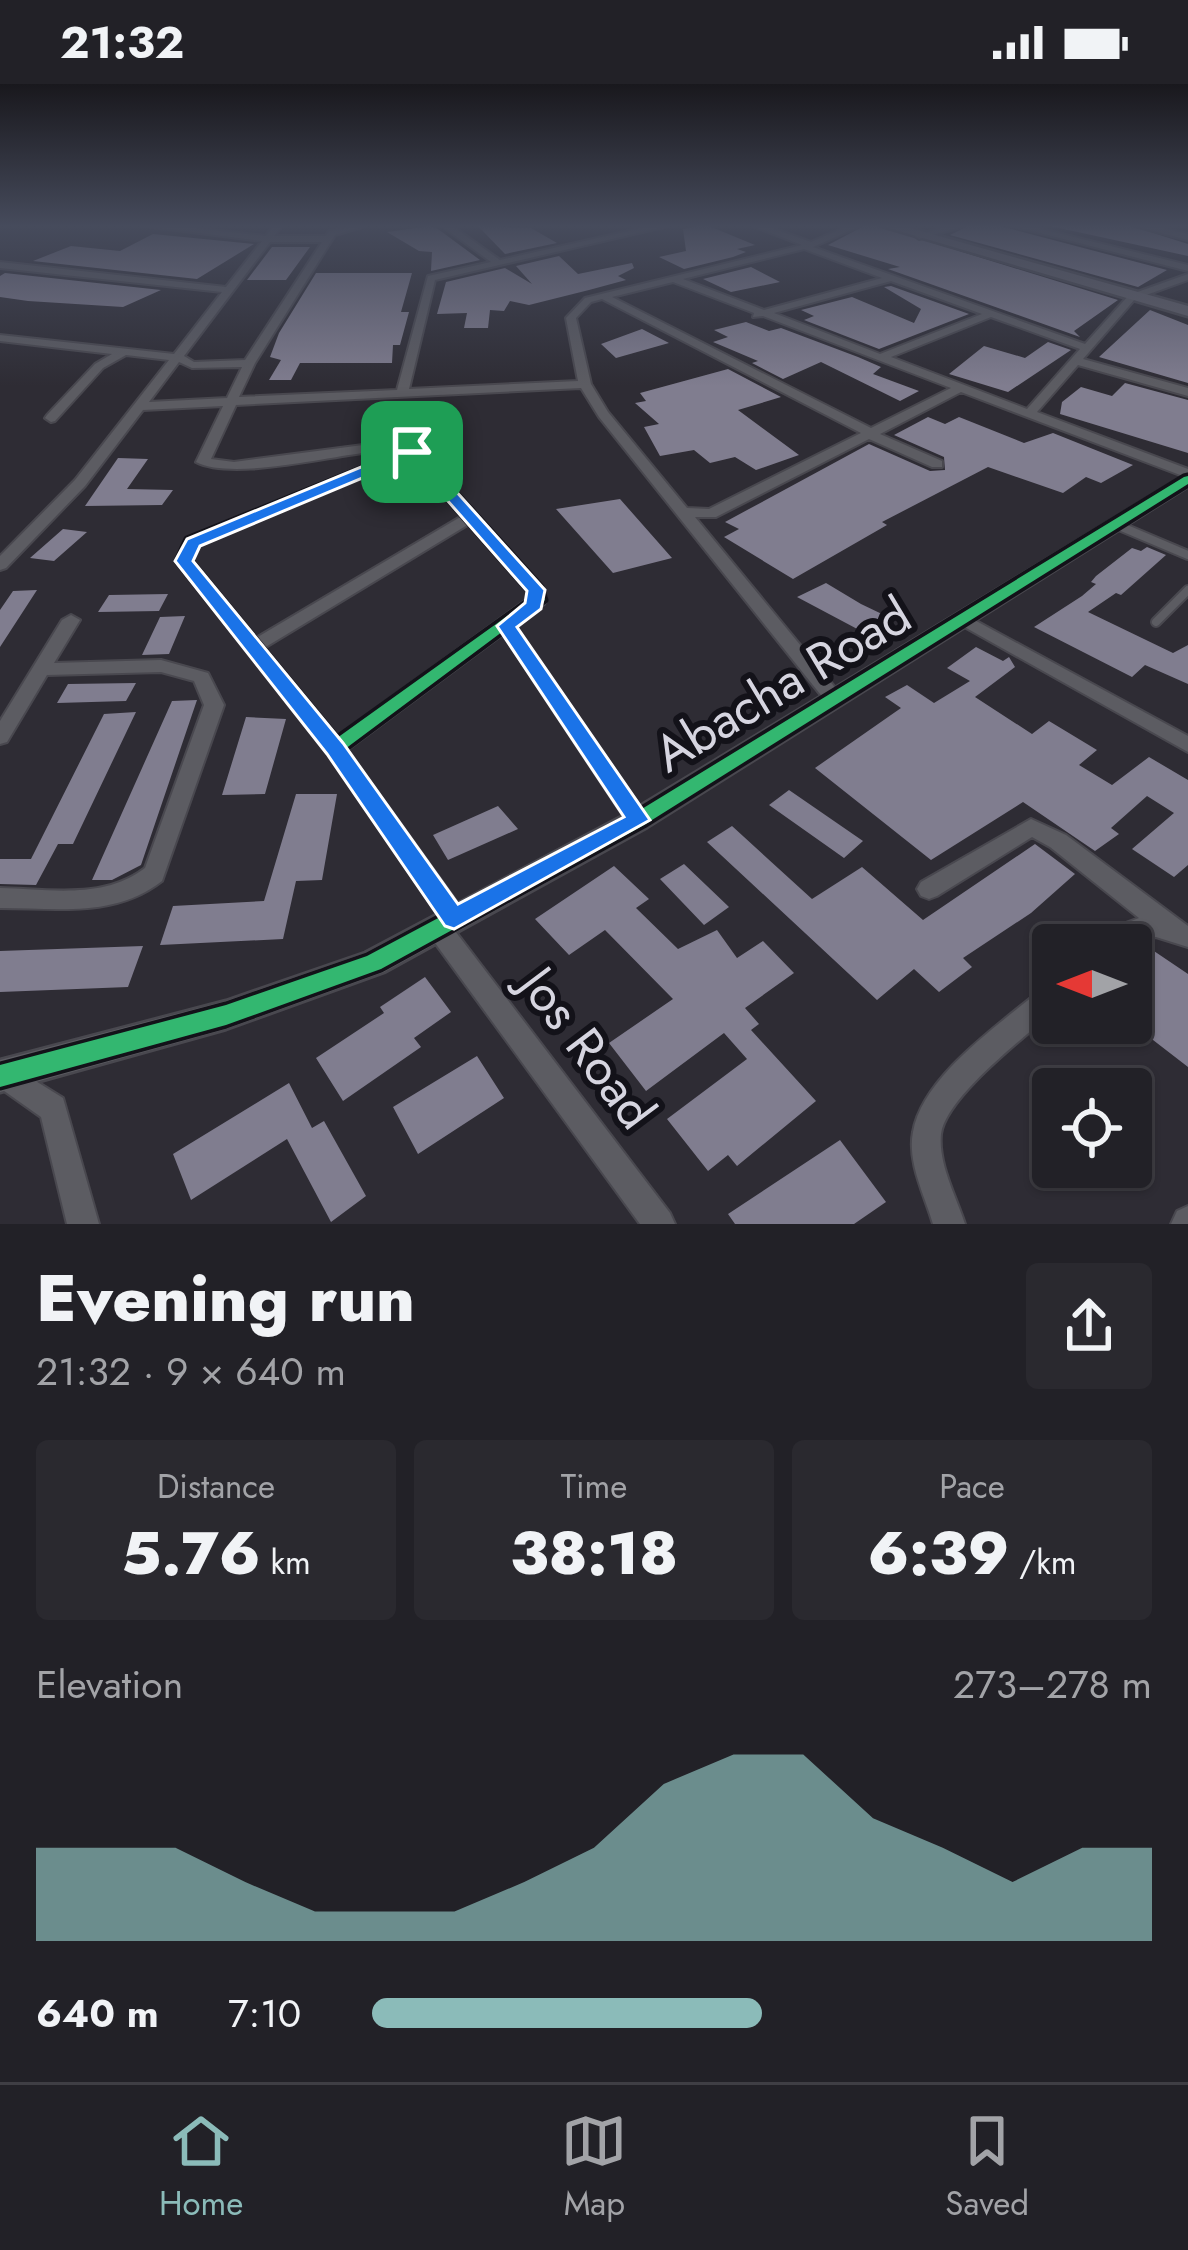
<!DOCTYPE html>
<meta charset="utf-8">
<style>
body{margin:0;font-family:Jost,sans-serif;background:#2a292f;color:#f1f3f6;height:100vh;display:flex;flex-direction:column;font-size:45px;white-space:nowrap}
*{box-sizing:border-box;margin:0}
p{font-size:39px;color:#a2a3a7}
.icon{flex:none;width:66px;height:66px;fill:none;stroke:currentColor;stroke-width:2;stroke-linecap:round;stroke-linejoin:round}
.map{position:relative;height:1140px;overflow:hidden}
.details{display:flex;flex-direction:column;background:#222127;flex:1}
.details>*{flex:none}
.needle{width:78px;rotate:270deg}
.buttons{position:absolute;left:1032px;top:840px;display:grid;gap:24px}
.buttons a{display:grid;place-items:center;width:120px;height:120px;border-radius:12px;background:#222127;box-shadow:0 3px 9px #0004,0 0 0 3px #3f3e44;font-size:60px}
.pin{position:absolute;display:grid;place-items:center;width:102px;height:102px;color:#fff;margin:-51px;border-radius:24px;box-shadow:0 6px 18px #0006}
.round{display:grid;place-items:center;flex:none;width:126px;height:126px;border-radius:12px;background:#2a292f}
.headline{display:flex;align-items:center;justify-content:space-between;height:204px;padding:0 36px}
h1{font-size:66px;font-weight:800;line-height:90px}
.figures{display:grid;grid-template-columns:repeat(3,1fr);gap:18px;height:204px;padding:12px 36px}
.figures div{display:grid;align-content:center;border-radius:12px;background:#2a292f;text-align:center}
.figures b{font-size:60px;font-weight:800}
.figures small{font-size:33px;font-weight:400}
.figures p{font-size:33px}
.chart{height:336px;padding:24px 36px}
.chart p{display:flex;justify-content:space-between}
.chart svg{width:100%;height:216px;margin-top:12px;fill:#8bbbb9;opacity:.7}
ul{padding:0 36px;list-style:none;font-size:39px}
li{display:grid;grid-template-columns:192px 144px 1fr;align-items:center;height:90px}
li i{height:30px;border-radius:15px;background:#8bbbb9}
.status{display:flex;justify-content:space-between;align-items:center;height:84px;padding:0 60px;background:#222127;direction:ltr}
.status svg{height:33px;fill:currentColor}
.tabs{display:flex;justify-content:space-around;align-items:center;height:168px;border-top:3px solid #3f3e44;background:#222127;font-size:33px;color:#a2a3a7}
.tabs a{display:grid;justify-items:center;gap:6px}
.tabs .active{color:#8bbbb9}
.map>svg:first-child{display:block}
.building{fill:#807d8f}
.lines{fill:none;stroke-linecap:round;stroke-linejoin:round}
.service-casing{stroke:#49484f;stroke-width:12}
.minor-casing{stroke:#49484f;stroke-width:4}
.tertiary-casing{stroke:#49484f;stroke-width:5}
.primary-casing{stroke:#49484f;stroke-width:5}
.service{stroke:#5c5c62;stroke-width:8}
.minor{fill:#5c5c62;fill-rule:evenodd}
.tertiary{fill:#5c5c62;fill-rule:evenodd}
.primary{fill:#63626b;fill-rule:evenodd}
.cycleway-casing{stroke:#131219;stroke-width:7}
.cycleway{fill:#33b770;fill-rule:evenodd}
.route{fill:#1a73e8;stroke:#fff;stroke-width:3;fill-rule:evenodd}
.labels{text-anchor:middle;dominant-baseline:central;stroke-width:12;stroke-linejoin:round;paint-order:stroke}
.near-street-label{font-size:51px;fill:#d6d5e0;stroke:#131219}
</style>
<div class="status"><b>21:32</b><svg viewBox="0 0 49 12"><path d="M0 12V9h3v3zM5 12V6h3v6zM10 12V3h3v9zM15 12V0h3v12zM26 1h20v11H26zM47 4h2v5h-2z"/></svg></div>
<div class="map">
<svg width="1188" height="1140" viewBox="0 0 1188 1140">
<rect width="100%" height="100%" fill="#2e2c34"/>
<path class="building" d="M430,142L438,145L480,176L431,187L432,168L419,167L387,148Z
M478,142L531,144L557,159L505,170Z
M698,142H709L755,161L737,165L746,168L733,173L684,185L659,173L686,167L683,145Z
M864,142H878L1118,216L1074,247L1080,253L888,185L900,183L828,161Z
M968,142H1000L1167,186L1138,203L950,151Z
M1050,142H1131L1188,160V172Z
M153,150L254,160L197,195L33,177L71,162L120,167Z
M272,163H310L286,196H247Z
M559,172L578,190L632,179L634,184L618,192L626,196L589,206L529,221L510,217L504,227L490,226L488,244H464L467,229L437,230L446,198L505,184L532,200L516,182Z
M751,183L780,198L731,208L703,195Z
M5,189L161,206L123,223L28,217L0,213V192Z
M316,189H412L401,228H409L400,261H393L392,279H300L291,296H269L281,276L270,273L279,249Z
M891,202L969,230L879,265L804,236L814,232L801,226L852,213L914,239L921,225L884,203Z
M1150,226L1188,241V299L1099,273Z
M746,238L769,247L781,244L858,273L881,283L873,290L919,307L900,317L821,278L783,295L752,279L758,277L713,258L728,253L714,246Z
M642,245L669,259L616,274L601,260Z
M1048,258L1071,266L1008,308L949,290L984,262L1025,274Z
M728,285L781,313L738,326L799,371L756,386L735,373L710,379L694,366L660,372L644,343L659,340L635,319L646,317L640,309Z
M1125,299L1188,316V369L1060,330L1062,318L1081,303L1112,312Z
M928,333L945,340L959,333L1024,359L1053,349L1133,381L1101,399L1086,393L1063,409L988,383L882,438L887,441L793,495L724,453L739,445L725,438L869,360L930,387L945,386L944,373L894,351Z
M118,374L148,375L127,405L173,406L162,421L85,422Z
M620,415L672,474L613,489L556,425Z
M63,445L87,448L54,477L30,474Z
M1147,463L1166,471L1121,511L1116,509L1088,528L1173,569L1188,561V600L1145,581L1132,593L1034,543L1082,512L1096,500L1091,498L1096,492L1132,464L1141,467Z
M826,499L861,520L884,531L861,547L797,513Z
M37,506L0,563V526L13,507Z
M168,510L159,527L98,528L109,511Z
M185,532L169,570L142,571L160,533Z
M976,563L1003,577L1009,573L1015,583L975,613L1032,650L1049,637L1097,666L1079,681L1112,701L1149,673L1188,696V781L1174,793L1132,765L1174,729L1147,712L1111,744L1119,750L1095,767L1023,718L931,776L815,684L901,624L885,613L907,601L934,619L970,597L947,584Z
M136,599L126,617L57,619L68,600Z
M197,616L141,781L112,796H92L172,617Z
M136,628L73,760H58L36,801L0,800V775H31L104,630Z
M246,633L286,635L265,710L222,711Z
M789,706L863,757L844,774L769,721Z
M296,710H337L322,796L296,797L283,855L160,861L173,822L264,817Z
M498,722L518,745L448,776L433,751Z
M732,742L812,815L862,783L923,836L1035,760L1075,790L1031,829L963,874L972,883L939,908L914,885L877,916L707,758Z
M684,780L729,823L704,841L660,795Z
M614,782L649,815L636,824L678,865L717,846L737,874L763,857L794,889L745,924L759,940L751,946L816,1017L737,1082L728,1071L708,1087L667,1035L747,975L724,949L646,1007L609,959L673,915L605,846L569,871L535,835Z
M143,862L128,903L0,908V867Z
M1148,863L1188,890V983L1131,939V882Z
M425,893L451,928L414,954L421,963L343,1017L316,974L384,929L380,923Z
M477,972L504,1014L418,1070L393,1023Z
M289,999L312,1044L324,1037L366,1112L331,1138L287,1055L191,1116L173,1070Z
M840,1056L886,1118L854,1140H735L728,1130Z"/>
<g class="lines">
<defs>
<path id="service" d="M1117,441L1188,471
M1156,538L1188,506"/>
<path id="minor" d="M145,142H176L266,152L273,142H282L274,152H326L329,147L365,142L335,151L255,279L239,313L397,306L428,192L491,178L442,142H452L500,176L651,142H668L435,196L409,305L578,297L566,234L585,214L802,161L753,142H766L811,158L848,142H860L813,163L1085,260L1129,211L1188,190V196L1135,215L1083,275L1188,304V312L1078,281L1037,328L1188,385V394L961,308L880,350L942,377V383H932L869,355L716,433H695L842,612L845,616L842,620H828L599,333L581,304L236,321L211,375L234,378L363,361L370,365L363,369C322,374 231,396 196,378L223,322L143,326L85,402L6,484L0,486V472L75,396L169,276L126,271L103,284L55,337L51,338L45,334L47,331L95,280L112,270L0,257V251L174,270L222,208L0,184V178L226,203L262,157ZM270,158H322L245,276L194,278L184,272ZM804,165L882,194L764,226L683,195ZM891,197L982,230L880,270L774,229ZM673,198L754,229L753,233L763,232L951,304L871,344L612,213ZM602,215L861,349L709,425L687,424L608,328L591,300L576,234L591,218ZM991,233L1080,265L1027,325L891,273ZM179,278L192,284L242,283L227,314L149,318Z
M948,142H964L919,155L915,152Z
M1013,142H1029L1188,181V187Z
M1135,142H1152L1188,150V156Z
M412,363L417,364L544,506L546,516L544,520L514,541L649,736L646,742L638,744L630,742L503,550L347,666L463,827L466,834L463,841L452,843L670,1129L675,1140H640L430,852L427,845L430,838L442,836L328,669L176,477L187,455ZM410,373L462,432L256,554L192,477L199,461ZM469,440L528,507L529,514L337,653L264,564Z
M71,531L80,536L54,579L161,576L208,589L224,621L162,797C115,834 56,824 0,824V804C49,805 103,816 145,784L204,621L194,597L161,588L47,591L7,658L0,660V637L62,536Z
M967,532L1188,652V668L961,541L958,537L961,533Z
M1031,735L1066,751L1188,842V863L1156,853L1136,855L1125,861H1095L1107,846L1139,834L1050,763L1032,753L937,812L929,815L921,812L917,805L921,798Z
M1053,899V928C1025,953 946,1013 941,1050C938,1080 956,1112 965,1140H933C925,1112 907,1078 913,1048C923,991 1002,939 1044,903Z
M5,978L63,1014L99,1140H67L41,1033L0,1004V980Z
M1188,1122V1140H1171L1177,1127Z"/>
<path id="tertiary" d="M1188,390V402L647,743L384,888L226,945L0,1008V976L226,917L365,869L629,729Z"/>
<path id="primary" d="M882,142H903L1188,222V232Z"/>
</defs>
<use href="#service" class="service-casing"/>
<use href="#minor" class="minor-casing"/>
<use href="#tertiary" class="tertiary-casing"/>
<use href="#primary" class="primary-casing"/>
<use href="#service" class="service"/>
<use href="#minor" class="minor"/>
<use href="#tertiary" class="tertiary"/>
<use href="#primary" class="primary"/>
<defs>
<path id="cycleway" d="M412,364L416,365L541,503L545,516L345,665L458,824L632,731L1184,393L1188,392V400L644,741L381,885L226,941L0,1003V981L226,921L367,872L442,832L329,668L177,477L187,455ZM410,372L529,507L531,515L337,654L191,477L197,460Z"/>
</defs>
<use href="#cycleway" class="cycleway-casing"/>
<use href="#cycleway" class="cycleway"/>
</g>
<linearGradient id="sky" x2="0" y2="1"><stop stop-color="#19181d"/><stop offset="0.47" stop-color="#464b5c"/><stop offset="1" stop-color="#464b5c" stop-opacity="0"/></linearGradient>
<rect width="1188" height="302" fill="url(#sky)"/>
<path class="route" d="M407,364H417L545,506L541,525L517,543L650,736L454,845L445,842L327,670L175,477L187,455ZM410,374L527,507L525,519L497,542L624,733L458,820L343,659L193,477L200,462Z"/>
<g class="labels">
<g class="near-street-label">
<text transform="translate(782 600) rotate(-31)">Abacha Road</text>
<text transform="translate(588 964) rotate(53)">Jos Road</text>
</g>
</g>
</svg>
<div class="buttons">
<a><svg class="needle" viewBox="-14 -14 28 28"><path d="M0-13l5 13h-10z" fill="#e53935"/><path d="M0 13l5-13h-10z" fill="#a2a3a7"/></svg></a>
<a><svg class="icon" aria-label="locate" viewBox="0 0 24 24"><circle cx="12" cy="12" r="6"/><path d="M12 2v4M12 18v4M2 12h4M18 12h4"/></svg></a>
</div>
<div class="pin" style="left:412px;top:368px;background:#1e9e55"><svg class="icon" aria-label="arrive" viewBox="0 0 24 24"><path d="M6 21V4h12l-3 4 3 4H6"/></svg></div>
</div>
<section class="details">
<div class="headline"><div><h1>Evening run</h1><p>21:32 · 9 × 640 m</p></div><a class="round"><svg class="icon" aria-label="share" viewBox="0 0 24 24"><path d="M12 15V3M7 8l5-5 5 5M5 13v7h14v-7"/></svg></a></div>
<div class="figures">
<div><p>Distance</p><b>5.76<small> km</small></b></div>
<div><p>Time</p><b>38:18</b></div>
<div><p>Pace</p><b>6:39<small> /km</small></b></div>
</div>
<div class="chart"><p><span>Elevation</span>273–278 m</p>
<svg viewBox="0 0 160 44" preserveAspectRatio="none"><path d="M0 44V25L10 25L20 25L30 32L40 38L50 38L60 38L70 32L80 25L90 12L100 6L110 6L120 19L130 25L140 32L150 25L160 25V44z"/></svg>
</div>
<ul>
<li><b>640 m</b>7:10<i style="width:50%"></i></li>
</ul>
</section>
<nav class="tabs">
<a class="active"><svg class="icon" aria-label="home" viewBox="0 0 24 24"><path d="M3 11l9-7 9 7M6 9v11h12V9"/></svg>Home</a>
<a><svg class="icon" aria-label="map" viewBox="0 0 24 24"><path d="M3 6l6-2 6 2 6-2v14l-6 2-6-2-6 2zM9 4v14M15 6v14"/></svg>Map</a>
<a><svg class="icon" aria-label="saved" viewBox="0 0 24 24"><path d="M7 4h10v16l-5-4-5 4z"/></svg>Saved</a>
</nav>
